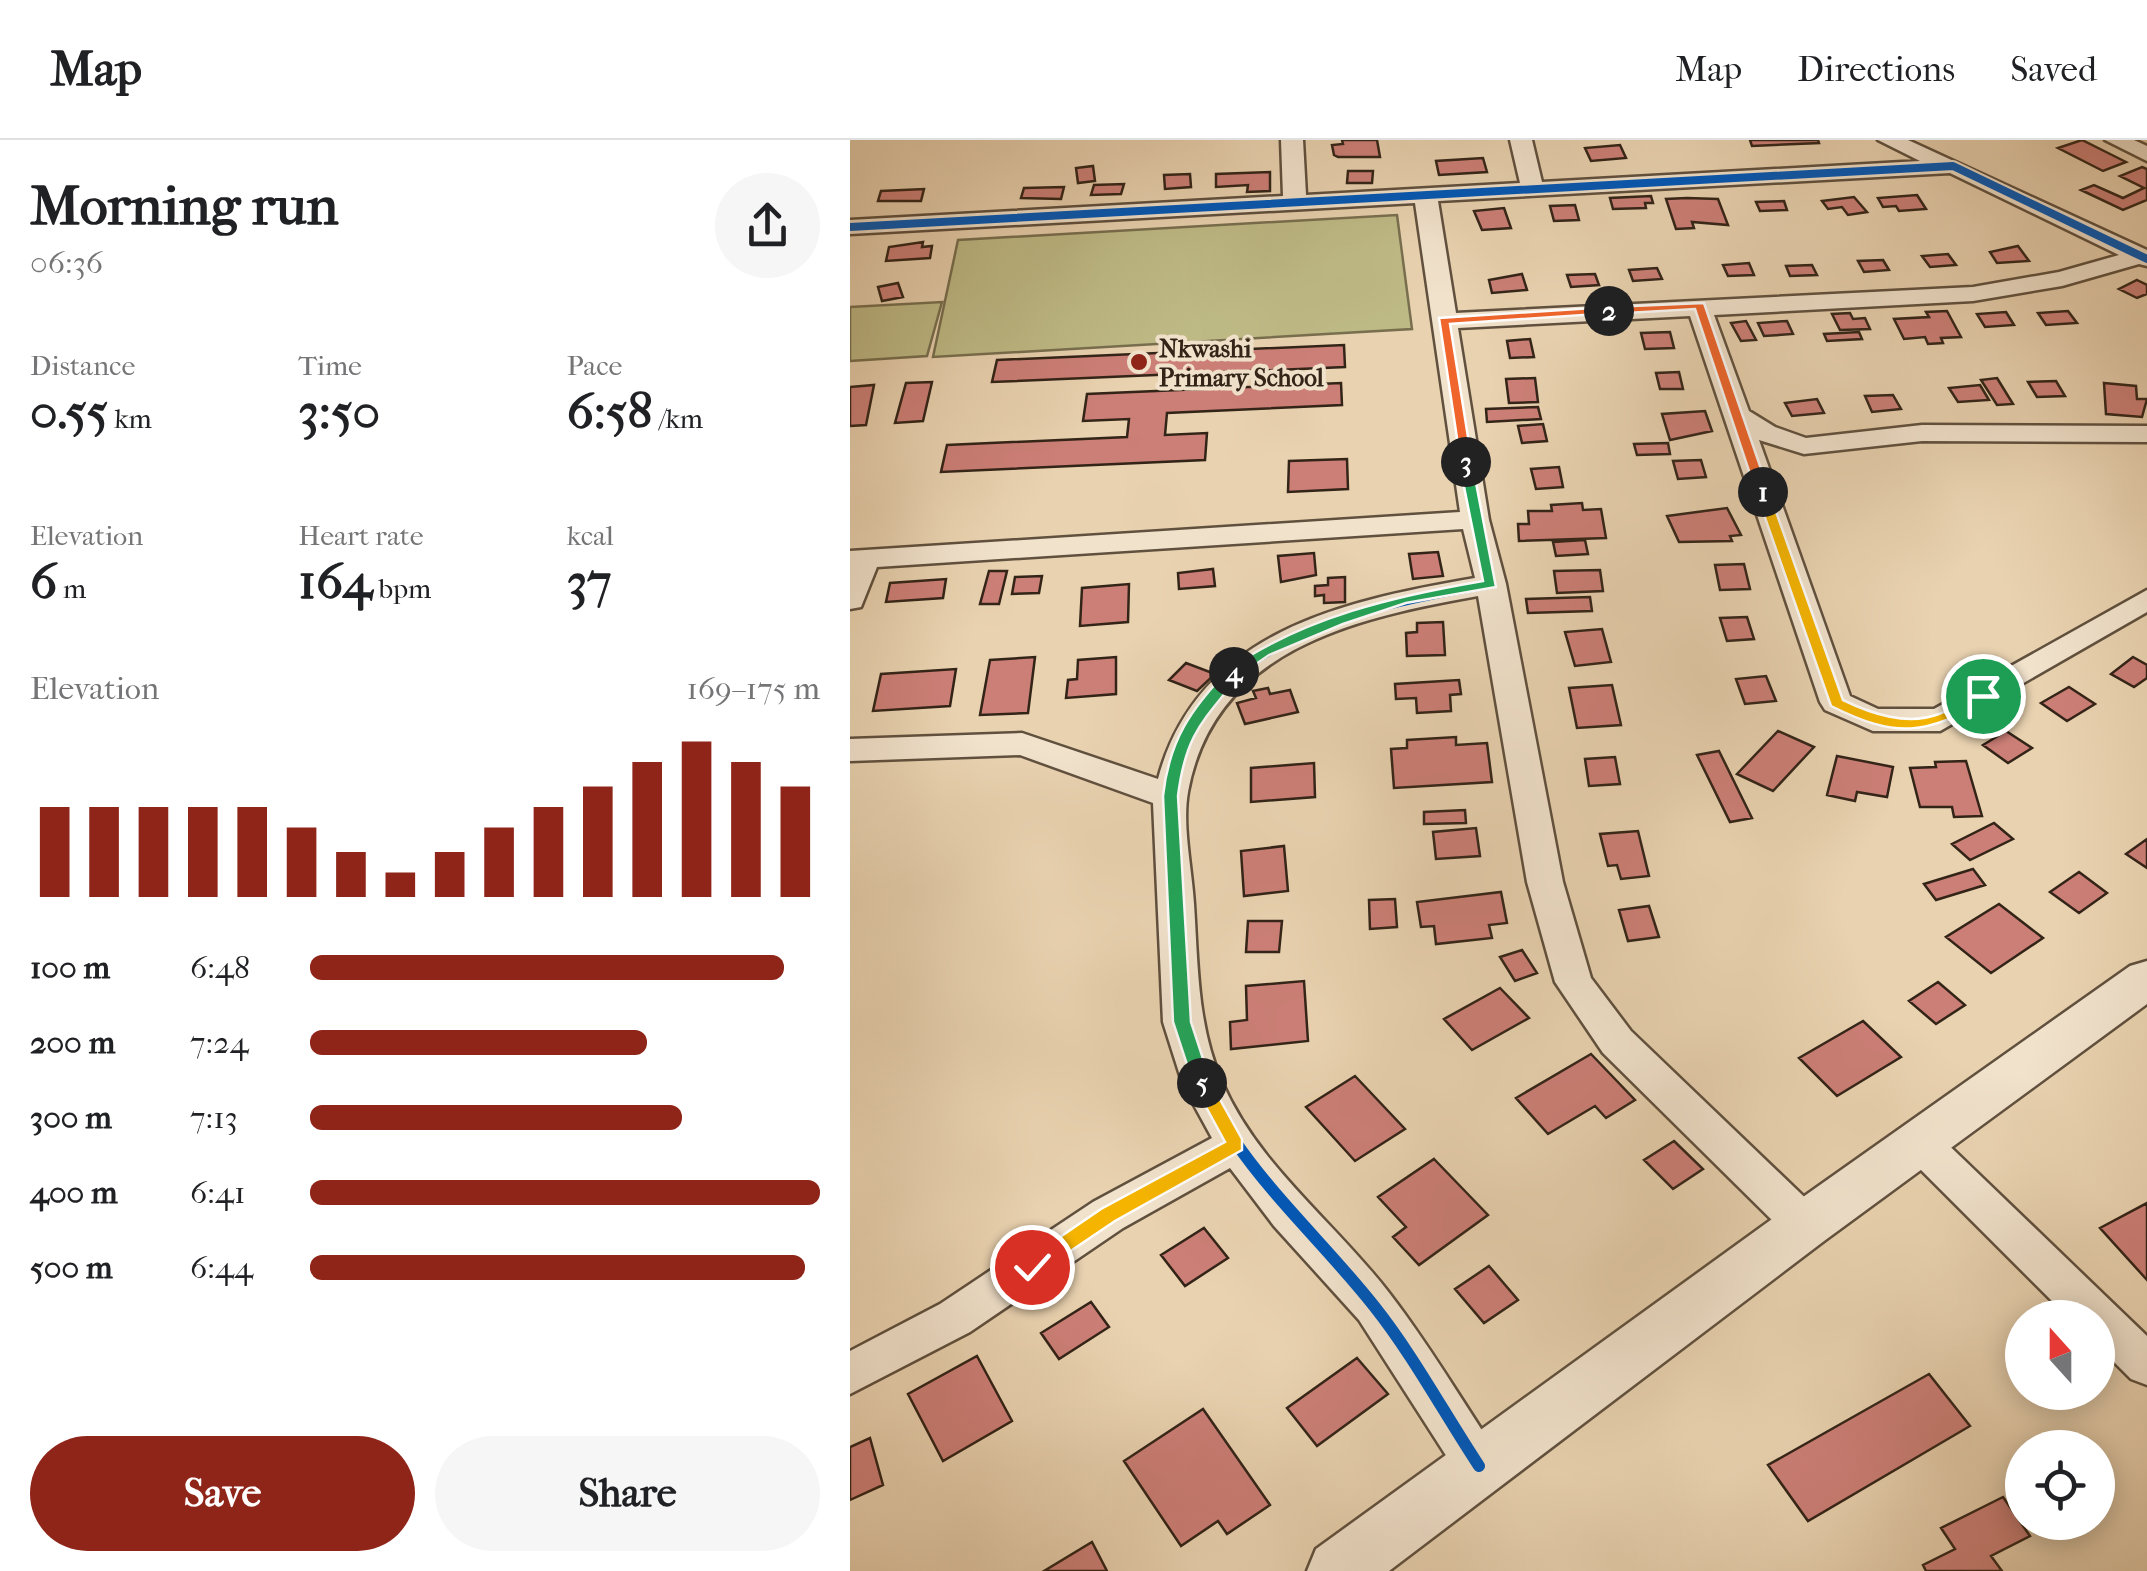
<!DOCTYPE html>
<meta charset="utf-8">
<style>
body{margin:0;font-family:"IM FELL French Canon",serif;background:#f6f6f6;color:#202124;height:100vh;display:flex;flex-direction:column;font-size:38px;white-space:nowrap}
*{box-sizing:border-box;margin:0}
p{font-size:32px;color:#757577}
.icon{flex:none;width:55px;height:55px;fill:none;stroke:currentColor;stroke-width:2;stroke-linecap:round;stroke-linejoin:round}
.map{position:relative;flex:1;overflow:hidden}
.side{display:flex;flex-direction:column;background:#fff;width:850px}
.side>*{flex:none}
.needle{width:65px;rotate:339deg}
.tools{position:absolute;left:1155px;top:1160px;display:grid;gap:20px}
.tools a{display:grid;place-items:center;width:110px;height:110px;border-radius:50%;background:#fff;box-shadow:0 5px 25px #0003;font-size:50px}
.pin{position:absolute;display:grid;place-items:center;width:85px;height:85px;color:#fff;margin:-42px;border:5px solid #fff;border-radius:50%;box-shadow:0 2px 10px #0007}
.km{position:absolute;width:50px;height:50px;margin:-25px;border-radius:50%;background:#222;color:#fff;font-size:28px;line-height:50px;text-align:center}
.round{display:grid;place-items:center;flex:none;width:105px;height:105px;border-radius:52px;background:#f6f6f6}
.headline{display:flex;align-items:center;justify-content:space-between;height:170px;padding:0 30px}
h1{font-size:55px;font-weight:700;line-height:75px}
.metrics{display:grid;grid-template-columns:repeat(3,1fr);gap:15px;height:170px;padding:10px 30px}
.metrics div{display:grid;align-content:center}
.metrics b{font-size:50px;font-weight:700}
.metrics small{font-size:28px;font-weight:400}
.metrics p{font-size:28px}
.chart{height:280px;padding:20px 30px}
.chart p{display:flex;justify-content:space-between}
.chart svg{width:100%;height:180px;margin-top:10px;stroke:#8f2418;stroke-width:6}
.cta{display:flex;gap:20px;margin-top:auto;padding:20px 30px}
.cta a{flex:1;height:115px;border-radius:60px;background:#8f2418;color:#fff;font-size:40px;font-weight:700;line-height:115px;text-align:center}
.cta a+a{background:#f6f6f6;color:#202124}
ul{padding:0 30px;list-style:none;font-size:32px}
li{display:grid;grid-template-columns:160px 120px 1fr;align-items:center;height:75px}
li i{height:25px;border-radius:12px;background:#8f2418}
header{display:flex;align-items:center;gap:60px;box-sizing:border-box;height:140px;padding:0 50px;background:#fff;border-bottom:2px solid #e0e0e0}
header strong{font-size:48px}
nav{display:flex;gap:55px;margin-inline-start:auto;font-size:35px}
main{display:flex;flex:1;min-height:0}
.map>svg:first-child{display:block}
.green{fill:#beba86;stroke:#786f4f;stroke-width:2.5}
.building{fill:#cc7f77;stroke:#332418;stroke-width:2.5}
.lines{fill:none;stroke-linecap:round;stroke-linejoin:round}
.minor-casing{stroke:#60503e;stroke-width:5}
.tertiary-casing{stroke:#60503e;stroke-width:5}
.minor{fill:#f1e2cc;fill-rule:evenodd}
.tertiary{fill:#f1e2cc;fill-rule:evenodd}
.cycleway-far2-casing{stroke:#f1e2cc;stroke-width:12}
.cycleway-far1-casing{stroke:#f1e2cc;stroke-width:15}
.cycleway-casing{stroke:#f1e2cc;stroke-width:19}
.cycleway-far2{stroke:#0057b8;stroke-width:8}
.cycleway-far1{stroke:#0057b8;stroke-width:9}
.cycleway{stroke:#0057b8;stroke-width:12}
.split-1{fill:#f5b400;stroke:#fff;stroke-width:2.5}
.split-2{fill:#f0652b;stroke:#fff;stroke-width:2.5}
.split-3{fill:#f0652b;stroke:#fff;stroke-width:2.5}
.split-4{fill:#22a559;stroke:#fff;stroke-width:2.5}
.split-5{fill:#22a559;stroke:#fff;stroke-width:2.5}
.split-6{fill:#f5b400;stroke:#fff;stroke-width:2.5}
.poi-dot{fill:#8f2418;stroke:#f1e2cc;stroke-width:4}
.labels{text-anchor:middle;dominant-baseline:central;stroke-width:8;stroke-linejoin:round;paint-order:stroke}
.far-poi-label{font-size:25px;font-weight:bold;fill:#332418;stroke:#f1e2cc;text-anchor:start}
</style>
<header>
<strong>Map</strong>
<nav><a>Map</a><a>Directions</a><a>Saved</a></nav>
</header>
<main>
<section class="side">
<div class="headline"><div><h1>Morning run</h1><p>06:36</p></div><a class="round"><svg class="icon" aria-label="share" viewBox="0 0 24 24"><path d="M12 15V3M7 8l5-5 5 5M5 13v7h14v-7"/></svg></a></div>
<div class="metrics">
<div><p>Distance</p><b>0.55<small> km</small></b></div>
<div><p>Time</p><b>3:50</b></div>
<div><p>Pace</p><b>6:58<small> /km</small></b></div>
</div>
<div class="metrics">
<div><p>Elevation</p><b>6<small> m</small></b></div>
<div><p>Heart rate</p><b>164<small> bpm</small></b></div>
<div><p>kcal</p><b>37</b></div>
</div>
<div class="chart"><p><span>Elevation</span>169–175 m</p>
<svg viewBox="0 0 160 44" preserveAspectRatio="none"><path d="M5 44V22M15 44V22M25 44V22M35 44V22M45 44V22M55 44V27M65 44V33M75 44V38M85 44V33M95 44V27M105 44V22M115 44V17M125 44V11M135 44V6M145 44V11M155 44V17"/></svg>
</div>
<ul>
<li><b>100 m</b>6:48<i style="width:93%"></i></li>
<li><b>200 m</b>7:24<i style="width:66%"></i></li>
<li><b>300 m</b>7:13<i style="width:73%"></i></li>
<li><b>400 m</b>6:41<i style="width:100%"></i></li>
<li><b>500 m</b>6:44<i style="width:97%"></i></li>
</ul>
<div class="cta"><a>Save</a><a>Share</a></div>
</section>
<div class="map">
<svg width="1297" height="1431" viewBox="0 0 1297 1431">
<rect width="100%" height="100%" fill="#e9d2b0"/>
<filter id="stains"><feTurbulence type="fractalNoise" baseFrequency=".002" numOctaves="4"/><feColorMatrix values="0 0 0 0 .2 0 0 0 0 .09 0 0 0 0 .02 0 0 0 .5 -.17"/></filter>
<radialGradient id="worn" r=".72"><stop offset=".6" stop-color="#630" stop-opacity="0"/><stop offset="1" stop-color="#630" stop-opacity=".3"/></radialGradient>
<path class="green" d="M547,75L562,189L83,217L108,100Z
M92,162L77,216L0,221V167Z"/>
<path class="building" d="M492,0H527L530,17H488L484,15L482,5L493,4Z
M900,0H968L969,3L902,6Z
M1232,0L1276,22L1253,31L1208,8Z
M770,5L776,18L741,21L735,8Z
M633,18L637,32L589,35L586,21Z
M243,26L245,41L228,43L226,28Z
M1292,27L1297,29V60L1273,70L1231,50L1244,45L1273,58L1294,48L1270,36Z
M498,31H523L522,43H497Z
M420,32V51L397,52L398,45L366,47V34Z
M340,34L341,47L315,49L314,35Z
M274,44L271,54L241,55L244,45Z
M214,47L211,59L171,58L174,48Z
M74,49L71,61H28L31,51Z
M1067,55L1076,69L1049,71L1046,66L1033,67L1028,58Z
M801,56L803,63H795L796,68L763,69L760,58Z
M1004,57L1017,72L998,75L992,67L978,69L972,61Z
M837,58L868,59L878,85L842,82L844,88L826,89L816,59Z
M934,61L937,70L910,71L906,62Z
M725,65L729,80L704,81L700,66Z
M654,68L661,88L632,90L624,71Z
M73,102L72,107L82,106L80,118L36,121L39,107Z
M1168,106L1179,121L1147,123L1140,112Z
M1098,114L1106,125L1080,127L1072,116Z
M1033,120L1039,130L1014,132L1008,121Z
M899,123L904,135L878,136L873,125Z
M962,125L967,135L940,136L936,126Z
M807,128L812,139L783,141L779,130Z
M672,134L677,150L642,153L639,140Z
M745,134L749,145L721,147L717,135Z
M1287,140L1297,145V154L1287,158L1269,149Z
M48,143L53,157L32,161L28,147Z
M1097,171L1111,197L1091,198L1093,203L1078,204L1075,197L1054,199L1044,179L1079,177L1076,172Z
M1218,171L1227,183L1196,185L1188,173Z
M1156,172L1164,185L1135,187L1127,174Z
M1000,173L1003,179L1015,178L1020,189L990,190L982,174Z
M896,181L906,200L891,201L881,183Z
M937,181L943,194L914,196L908,183Z
M820,192L824,208L795,209L791,193Z
M1009,192L1012,199L977,201L974,194Z
M680,199L684,217L660,218L657,201Z
M494,205L495,227L142,242L147,220Z
M829,232L833,249H810L806,233Z
M685,238L688,262L659,263L656,239Z
M1147,238L1163,264L1147,265L1131,240Z
M1206,241L1215,256L1187,257L1178,242Z
M82,242L73,281L45,283L56,243Z
M491,243L492,265L317,273L315,295L357,293L355,320L91,332L97,305L277,297L279,279L233,281L237,254Z
M1254,243L1286,246L1287,259H1297L1292,277L1256,274Z
M24,245L16,285L0,286V247Z
M1130,245L1139,260L1108,262L1099,248Z
M1043,255L1051,269L1022,272L1015,256Z
M967,259L974,273L942,276L935,263Z
M688,267L691,279L637,282L636,269Z
M855,271L862,291L820,300L812,274Z
M693,284L697,301L672,303L668,286Z
M818,303L820,314L787,315L784,304Z
M497,319L498,349L438,352L439,321Z
M851,320L856,337L828,339L823,321Z
M709,327L713,347L686,349L681,329Z
M732,363L733,370L751,369L756,398L669,401L668,384H679L678,371H702L701,365Z
M877,368L891,395L880,396L882,401L829,402L817,376Z
M735,400L738,414L706,416L703,402Z
M588,412L593,436L563,439L559,414Z
M464,413L466,435L431,442L428,416Z
M894,424L900,449L870,450L865,425Z
M363,429L365,446L329,449L328,433Z
M750,430L753,451L707,453L704,431Z
M139,431H157L149,464H130Z
M192,436L189,453L162,454L165,437Z
M495,437V462L474,463V455L465,456V446L478,445V438Z
M96,439L93,458L36,462L40,443Z
M279,444L278,482L230,486L232,448Z
M740,457L742,471L678,473L676,459Z
M897,477L904,499L877,501L870,478Z
M593,482L595,515L557,516L556,493L567,492V483Z
M752,489L761,522L725,526L715,492Z
M185,517L178,573L130,575L140,520Z
M266,517V554L216,558L218,540L227,539L228,520Z
M1283,517L1297,525V538L1284,547L1261,534Z
M336,523L365,534L347,551L319,540Z
M106,529L100,566L23,571L31,534Z
M916,536L926,561L895,564L886,539Z
M609,540L611,554L600,555L601,571L567,573L566,558L546,559L545,544Z
M762,545L771,585L727,588L719,548Z
M1219,547L1245,564L1217,581L1191,563Z
M418,548L420,554L440,550L448,572L395,584L387,563L406,558L403,551Z
M928,591L964,607L923,651L887,634Z
M1156,591L1182,608L1158,623L1133,605Z
M606,597V605L637,603L642,642L544,648L541,609L557,608V600Z
M869,611L902,678L880,682L847,615Z
M987,616L1043,627L1037,657L1007,652L1005,661L977,655Z
M765,617L770,644L739,646L735,619Z
M1116,621L1132,676L1104,677L1102,667H1070L1060,628L1086,627L1085,622Z
M464,623L465,657L401,662V628Z
M615,670L616,683L574,684V672Z
M1144,683L1163,699L1120,720L1102,704Z
M626,688L630,716L586,719L583,692Z
M788,691L799,736L771,739L767,725L758,726L750,694Z
M1297,699V728L1276,714Z
M434,706L438,751L394,756L391,711Z
M1123,729L1135,745L1086,760L1074,744Z
M1229,732L1257,753L1229,773L1200,752Z
M651,752L657,783L639,785L642,798L586,804L584,786L571,787L567,762Z
M545,759L547,787L520,789L519,760Z
M1149,764L1193,798L1141,833L1096,797Z
M799,766L809,797L778,801L769,770Z
M398,781H432L429,812H396Z
M672,810L687,833L665,841L650,817Z
M454,841L458,901L381,909L380,882L397,880L396,846Z
M1088,842L1115,865L1086,884L1059,861Z
M650,848L679,878L622,910L594,879Z
M1013,881L1051,917L987,956L949,918Z
M741,914L785,960L756,978L745,966L698,994L666,958Z
M505,936L555,989L505,1021L456,967Z
M824,1001L853,1029L823,1049L794,1020Z
M584,1019L638,1075L569,1125L543,1097L556,1087L528,1057Z
M1297,1063V1140L1250,1088Z
M354,1088L378,1118L335,1146L311,1115Z
M639,1126L668,1160L634,1183L605,1149Z
M241,1162L259,1187L209,1219L191,1193Z
M127,1216L162,1281L93,1321L58,1254Z
M507,1218L538,1254L467,1306L437,1268Z
M1079,1234L1120,1286L958,1381L918,1325Z
M353,1269L420,1365L377,1394L368,1381L331,1406L274,1321Z
M20,1298L33,1345L0,1360V1307Z
M1153,1357L1180,1396L1141,1416L1152,1431H1076L1073,1425L1105,1409L1091,1388Z
M242,1402L257,1431H194Z"/>
<g class="lines">
<defs>
<path id="minor" d="M431,0H453L456,55L670,43L660,0H682L692,42L1070,21L1028,0H1058L1297,110V126L1289,124L1212,146L1123,161L864,175L899,271L925,287L956,298L1072,285L1297,286V302L1072,301L954,314L909,300L1000,556L1028,569H1084L1297,450V472L1090,591H1023L975,570L970,562L840,176L608,188L639,380L656,444L713,742L741,838L781,891L970,1072L976,1085L970,1098L955,1103L940,1098L753,913L705,842L677,742L628,456C505,478 364,509 338,652C332,686 342,729 344,764C348,825 347,885 372,942C409,1027 485,1082 540,1154C578,1203 611,1259 645,1310L652,1326L645,1342L629,1348L613,1342L509,1180L424,1086L380,1028L273,1088L120,1192L0,1254V1211L90,1164L243,1062L362,998L333,945L313,882L303,663L170,615L0,621V599L172,593L308,639C347,492 492,461 625,438L613,389L27,427L11,467L0,469V411L610,372L565,63L0,94V80L433,56ZM1100,33L1269,115L1209,132L1123,147L606,173L588,61Z
M1255,0H1284L1297,6V21Z
M1070,986L1084,991L1297,1196V1245L1281,1239L1248,1206V1178H1219L1056,1015L1050,1003L1056,991Z"/>
<path id="tertiary" d="M1297,821V864L974,1101L539,1431H457L466,1409L936,1069L1280,826Z"/>
</defs>
<use href="#minor" class="minor-casing"/>
<use href="#tertiary" class="tertiary-casing"/>
<use href="#minor" class="minor"/>
<use href="#tertiary" class="tertiary"/>
<defs>
<path id="cycleway-far2" d="M0,87L1103,26L1297,119"/>
<path id="cycleway-far1" d="M329,824C327,786 325,748 323,709C322,692 318,673 320,655C337,501 516,466 641,444"/>
<path id="cycleway" d="M329,822C330,842 328,864 332,883C358,1004 452,1075 524,1166C563,1215 594,1273 629,1326"/>
</defs>
<use href="#cycleway-far2" class="cycleway-far2-casing"/>
<use href="#cycleway-far1" class="cycleway-far1-casing"/>
<use href="#cycleway" class="cycleway-casing"/>
<use href="#cycleway-far2" class="cycleway-far2"/>
<use href="#cycleway-far1" class="cycleway-far1"/>
<use href="#cycleway" class="cycleway"/>
</g>
<path class="split-1" d="M913,348L919,352L993,560C1022,574 1057,586 1089,574C1104,569 1117,557 1133,551L1138,553V559C1076,595 1047,599 981,566L906,352Z"/>
<path class="split-2" d="M854,163L919,352L917,354L906,352L845,169L759,174L754,171L759,167Z"/>
<path class="split-3" d="M759,167L763,173L600,184L622,322L611,325L589,178Z"/>
<path class="split-4" d="M616,318L622,322L646,447L556,463L493,484L419,515L390,535H379V529C454,477 545,456 633,441L609,322Z"/>
<path class="split-5" d="M379,529L392,532C355,580 336,591 328,656L341,882L361,943L352,951L343,943L323,882L313,656C319,600 341,569 379,529Z"/>
<path class="split-6" d="M352,936L358,938L392,999V1010L265,1081L188,1133H175V1121L251,1069L375,1002L343,943Z"/>
<circle class="poi-dot" cx="289" cy="222" r="10"/>
<g class="labels">
<g class="far-poi-label">
<text x="309" y="208">Nkwashi<tspan x="309" dy="29">Primary School</tspan></text>
</g>
</g>
<rect width="100%" height="100%" filter="url(#stains)"/>
<rect width="100%" height="100%" fill="url(#worn)"/>
</svg>
<div class="tools">
<a><svg class="needle" viewBox="-14 -14 28 28"><path d="M0-13l5 13h-10z" fill="#e53935"/><path d="M0 13l5-13h-10z" fill="#757577"/></svg></a>
<a><svg class="icon" aria-label="locate" viewBox="0 0 24 24"><circle cx="12" cy="12" r="6"/><path d="M12 2v4M12 18v4M2 12h4M18 12h4"/></svg></a>
</div>
<div class="pin" style="left:1133px;top:556px;background:#1e9e55"><svg class="icon" aria-label="arrive" viewBox="0 0 24 24"><path d="M6 21V4h12l-3 4 3 4H6"/></svg></div>
<div class="pin" style="left:182px;top:1127px;background:#d93025"><svg class="icon" aria-label="check" viewBox="0 0 24 24"><path d="M5 12l5 5 9-10"/></svg></div>
<b class="km" style="left:913px;top:352px">1</b>
<b class="km" style="left:759px;top:171px">2</b>
<b class="km" style="left:616px;top:322px">3</b>
<b class="km" style="left:384px;top:532px">4</b>
<b class="km" style="left:352px;top:943px">5</b>
</div>
</main>
